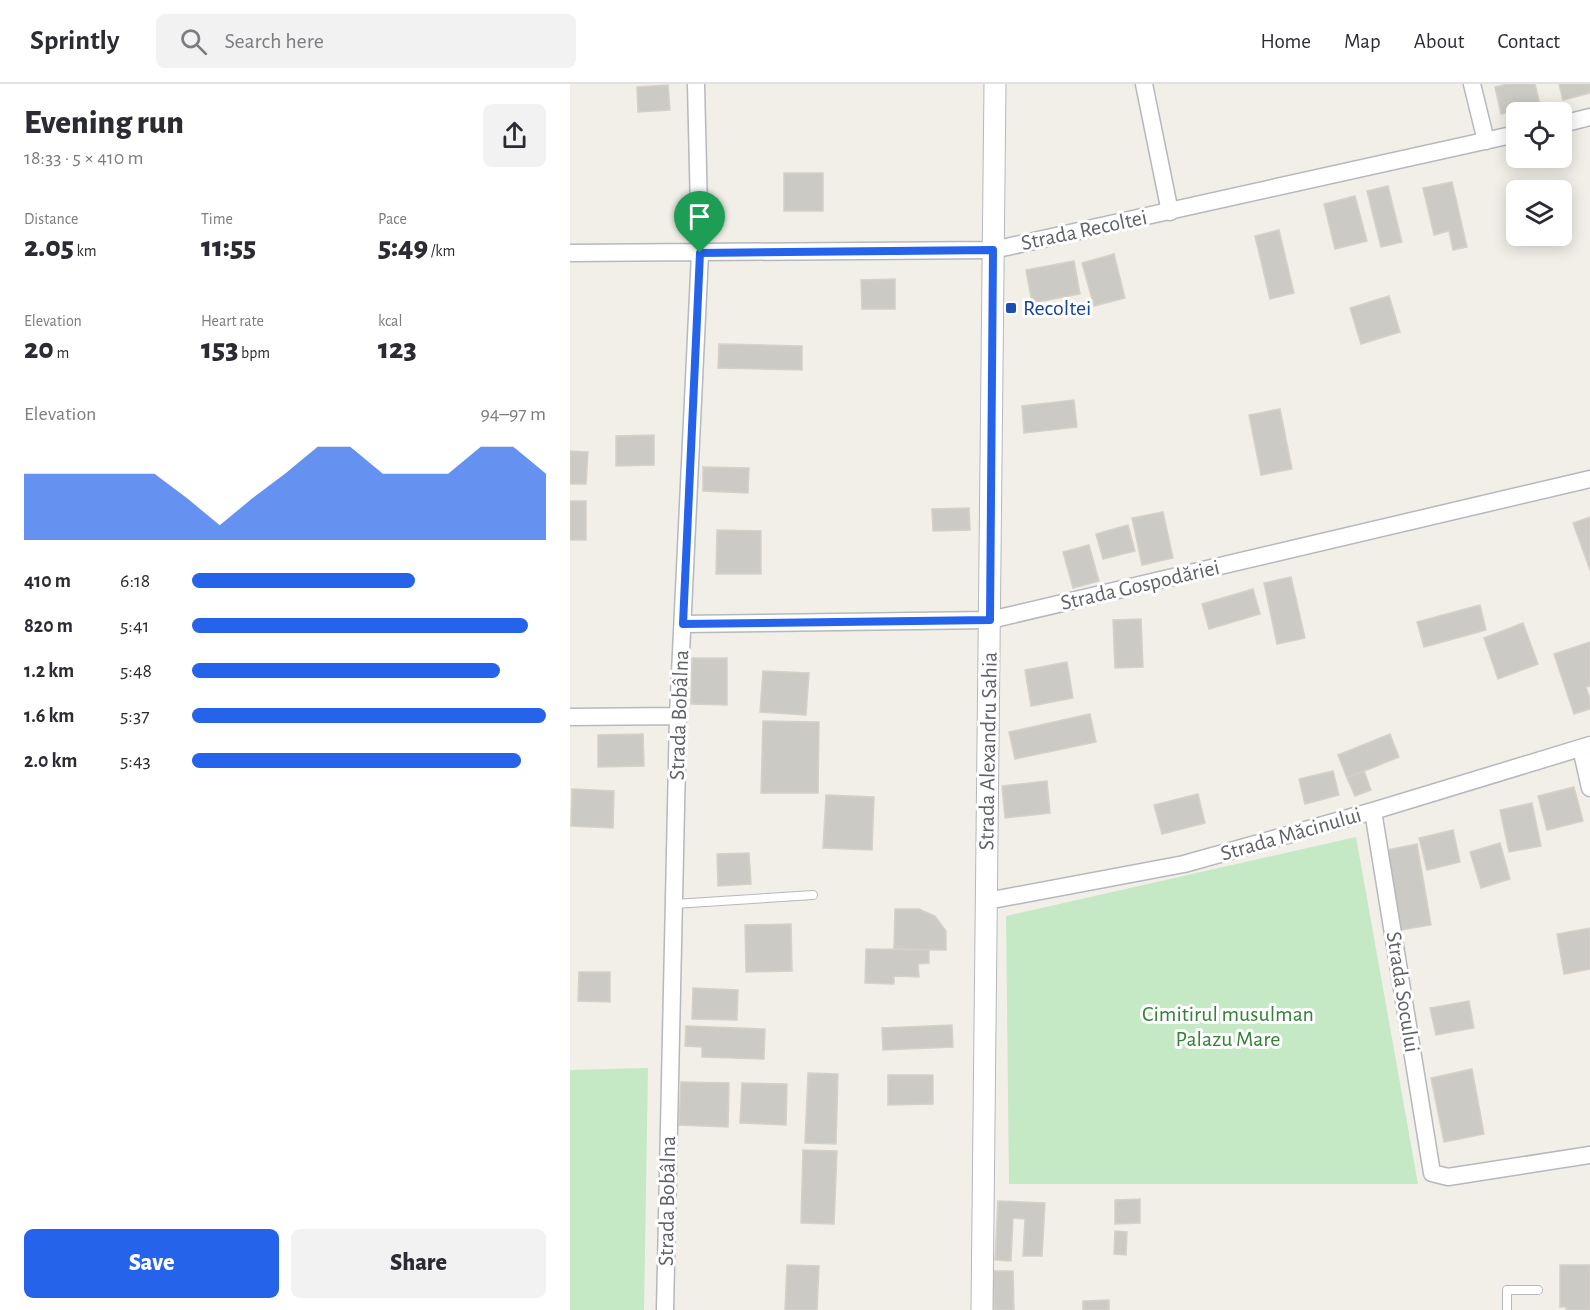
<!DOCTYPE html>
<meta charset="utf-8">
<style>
body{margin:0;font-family:"Alegreya Sans",sans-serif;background:#f2f2f3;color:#2b2b33;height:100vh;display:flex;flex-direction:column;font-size:22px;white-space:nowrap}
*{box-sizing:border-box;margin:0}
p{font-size:20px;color:#7c7c81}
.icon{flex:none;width:33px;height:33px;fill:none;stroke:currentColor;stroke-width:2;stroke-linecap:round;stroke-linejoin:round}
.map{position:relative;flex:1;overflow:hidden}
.sheet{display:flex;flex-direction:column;background:#fff;width:570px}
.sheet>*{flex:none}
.buttons{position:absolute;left:936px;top:18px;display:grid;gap:12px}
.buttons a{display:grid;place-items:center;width:66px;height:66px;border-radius:9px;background:#fff;box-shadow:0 3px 15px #0003;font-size:30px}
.pin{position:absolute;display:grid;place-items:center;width:51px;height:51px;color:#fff;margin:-62px -26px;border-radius:50% 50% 50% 0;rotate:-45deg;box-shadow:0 0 6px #0007}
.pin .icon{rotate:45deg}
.round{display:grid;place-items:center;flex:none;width:63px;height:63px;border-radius:9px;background:#f2f2f3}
.head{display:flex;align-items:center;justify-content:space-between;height:102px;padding:0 24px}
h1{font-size:33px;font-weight:800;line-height:45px}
.figures{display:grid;grid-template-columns:repeat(3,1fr);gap:9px;height:102px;padding:6px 24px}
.figures div{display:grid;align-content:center}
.figures b{font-size:30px;font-weight:800}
.figures small{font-size:16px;font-weight:400}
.figures p{font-size:16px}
.chart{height:168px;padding:12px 24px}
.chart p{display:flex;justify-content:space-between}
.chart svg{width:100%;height:108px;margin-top:6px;fill:#2563eb;opacity:.7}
.cta{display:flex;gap:12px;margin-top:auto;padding:12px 24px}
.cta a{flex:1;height:69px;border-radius:9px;background:#2563eb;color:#fff;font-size:24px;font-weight:800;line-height:69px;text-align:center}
.cta a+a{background:#f2f2f3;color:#2b2b33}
ul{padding:0 24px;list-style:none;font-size:20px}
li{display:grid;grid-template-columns:96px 72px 1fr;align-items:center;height:45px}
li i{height:15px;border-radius:8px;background:#2563eb}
header{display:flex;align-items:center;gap:36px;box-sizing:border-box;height:84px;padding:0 30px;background:#fff;border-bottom:2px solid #e1e1e2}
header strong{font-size:28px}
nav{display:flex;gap:33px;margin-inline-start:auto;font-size:21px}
.search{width:420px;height:54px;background:#f2f2f3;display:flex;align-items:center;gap:15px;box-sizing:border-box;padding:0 21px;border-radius:9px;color:#7c7c81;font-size:22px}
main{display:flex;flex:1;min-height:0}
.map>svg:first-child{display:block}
.green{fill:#c5e8c5}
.building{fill:#cccac5;stroke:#d6d1c6;stroke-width:1.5}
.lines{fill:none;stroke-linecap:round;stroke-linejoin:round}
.service-casing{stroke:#b5b8bc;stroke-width:10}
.minor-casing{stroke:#b5b8bc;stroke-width:19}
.tertiary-casing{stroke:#b5b8bc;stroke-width:23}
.service{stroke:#fff;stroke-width:8}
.minor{stroke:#fff;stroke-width:16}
.tertiary{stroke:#fff;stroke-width:21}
.route-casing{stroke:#fff;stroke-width:12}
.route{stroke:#2563eb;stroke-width:8}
.transit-dot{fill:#1a4fb4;stroke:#fff;stroke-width:2}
.labels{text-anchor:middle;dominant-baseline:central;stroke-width:6;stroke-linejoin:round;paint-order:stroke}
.street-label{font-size:22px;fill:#5f6368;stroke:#fff}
.transit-label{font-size:22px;fill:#164399;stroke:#fff;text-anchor:start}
.park-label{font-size:22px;fill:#348238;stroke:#fff}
</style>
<header>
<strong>Sprintly</strong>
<div class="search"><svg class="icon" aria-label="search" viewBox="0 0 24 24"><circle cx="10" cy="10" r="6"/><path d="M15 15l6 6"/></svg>Search here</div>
<nav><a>Home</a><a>Map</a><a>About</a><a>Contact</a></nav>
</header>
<main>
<section class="sheet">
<div class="head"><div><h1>Evening run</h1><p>18:33 · 5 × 410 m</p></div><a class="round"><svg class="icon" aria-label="share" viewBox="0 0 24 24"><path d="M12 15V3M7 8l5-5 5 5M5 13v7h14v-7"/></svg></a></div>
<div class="figures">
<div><p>Distance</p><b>2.05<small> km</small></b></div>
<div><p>Time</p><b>11:55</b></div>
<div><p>Pace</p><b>5:49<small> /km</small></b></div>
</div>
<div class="figures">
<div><p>Elevation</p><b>20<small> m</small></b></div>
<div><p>Heart rate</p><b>153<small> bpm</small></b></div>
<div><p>kcal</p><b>123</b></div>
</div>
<div class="chart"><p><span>Elevation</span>94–97 m</p>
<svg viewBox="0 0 160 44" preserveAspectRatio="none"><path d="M0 44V17L10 17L20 17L30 17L40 17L50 27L60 38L70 27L80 17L90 6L100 6L110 17L120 17L130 17L140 6L150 6L160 17V44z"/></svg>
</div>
<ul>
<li><b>410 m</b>6:18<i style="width:63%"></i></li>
<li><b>820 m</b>5:41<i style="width:95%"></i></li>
<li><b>1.2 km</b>5:48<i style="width:87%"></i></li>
<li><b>1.6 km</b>5:37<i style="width:100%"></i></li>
<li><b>2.0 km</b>5:43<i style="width:93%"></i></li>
</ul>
<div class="cta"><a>Save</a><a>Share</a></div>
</section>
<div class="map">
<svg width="1020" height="1226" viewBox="0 0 1020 1226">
<rect width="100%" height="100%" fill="#f1efe8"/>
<path class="green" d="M786,753L848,1100H439L436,832Z
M78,984L74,1226H0V986Z"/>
<path class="building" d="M937,0H965L970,21L931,30L925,3Z
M989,0H1020V9L993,16Z
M98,1L100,26L68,28L67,3Z
M214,89H253V127H214Z
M882,98L897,163L883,166L879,147L864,151L853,104Z
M818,102L832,158L811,163L797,107Z
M785,112L797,157L765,165L754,120Z
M709,146L724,209L700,215L685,152Z
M544,170L555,214L524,222L512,179Z
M504,177L510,210L462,219L456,186Z
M325,195V225H292L291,196Z
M819,212L830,248L791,260L780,224Z
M149,260L232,262V286L148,284Z
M504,316L507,343L454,349L452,322Z
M710,325L722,385L691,391L679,331Z
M84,351V381L46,382V352Z
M0,367L18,368L16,400H0Z
M133,383L179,384L178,409L133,407Z
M0,417H16V456H0Z
M399,424L400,446L363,447L362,425Z
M593,428L603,474L572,481L562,434Z
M1020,433V486L1003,439Z
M558,441L565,467L533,475L526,450Z
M147,446L191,447V490H146Z
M519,461L529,497L503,504L493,468Z
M721,493L735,554L707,560L694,499Z
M683,505L690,530L639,545L632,520Z
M910,521L916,546L854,563L847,538Z
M571,535L573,583L545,584L543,536Z
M953,539L968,580L928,595L914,554Z
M1020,558V602L1016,603L1020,615V625L1004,630L984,570Z
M122,574H157V621L121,620Z
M497,578L503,614L461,622L455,586Z
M193,587L239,589L236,631L190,628Z
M520,630L526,658L445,675L439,648Z
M193,637L249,638L248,709H191Z
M73,650L74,682L28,683V651Z
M820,650L829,673L777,694L768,671Z
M763,687L769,711L735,720L729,695Z
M794,687L801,706L785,712L777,694Z
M477,697L480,729L435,734L432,702Z
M1004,703L1013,737L977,746L968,712Z
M2,705L44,707L43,744L1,742Z
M628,710L635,739L592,750L584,721Z
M256,711L304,713L302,766L253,764Z
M962,719L971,762L939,768L930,726Z
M883,746L890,778L857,786L849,754Z
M930,759L940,795L911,804L900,768Z
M847,760L861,841L831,846L817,766Z
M179,769L181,800L148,802L147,770Z
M325,825H349L365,832L376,847V866L324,865Z
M221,840L222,887L176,888L175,841Z
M1020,844V885L994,890L987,850Z
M296,865L359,866V879L348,880L349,893L324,892V900L295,899Z
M9,888H40V918L8,917Z
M123,904L168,906L167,936L122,935Z
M899,917L904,944L866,951L860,924Z
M382,941L383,963L313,966L312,944Z
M116,942L195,945L194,975L132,973V963L115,962Z
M902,985L914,1050L874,1058L861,994Z
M238,989L268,990L266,1060L235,1059Z
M318,991H363V1020L318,1021Z
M111,998L159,999L158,1043L109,1041Z
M172,999L217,1000L216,1041L170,1039Z
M233,1066L267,1067L264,1140L231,1139Z
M570,1115V1139L545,1140V1116Z
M428,1117L475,1119L472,1172H453L455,1135L443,1134L441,1177L425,1176Z
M545,1147L557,1148L556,1171L544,1170Z
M217,1181L249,1182L247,1226H215Z
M990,1181H1020V1226H996V1223H990Z
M423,1187H443L444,1226H424Z
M539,1216V1226H513V1217Z"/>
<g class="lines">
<defs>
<path id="service" d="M104,820L243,811
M937,1226V1206H968"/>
<path id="minor" d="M574,0L600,128
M902,0L916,57
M992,40L1020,33
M0,169L423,166L946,50
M113,540L420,536L1020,395
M0,633L108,632
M1011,664L1020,704
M803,727L862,1089L878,1093L1020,1071
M417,817L614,780L803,727L1020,661
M95,1226L108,632L130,169L126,0"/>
<path id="tertiary" d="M412,1226L425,0"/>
</defs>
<use href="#service" class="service-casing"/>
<use href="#minor" class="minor-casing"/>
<use href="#tertiary" class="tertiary-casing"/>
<use href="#service" class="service"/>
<use href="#minor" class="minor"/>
<use href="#tertiary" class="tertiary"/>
</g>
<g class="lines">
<defs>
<path id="route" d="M423,166L420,536L113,540L130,169Z"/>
</defs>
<use href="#route" class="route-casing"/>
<use href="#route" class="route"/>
</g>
<rect class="transit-dot" x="435" y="218" width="12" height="12" rx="3"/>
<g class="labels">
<g class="street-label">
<text transform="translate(514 146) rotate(-12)">Strada Recoltei</text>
<text transform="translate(570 501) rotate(-13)">Strada Gospodăriei</text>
<text transform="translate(109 631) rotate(-88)">Strada Bobâlna</text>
<text transform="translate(418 667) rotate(-89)">Strada Alexandru Sahia</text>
<text transform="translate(721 750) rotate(-16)">Strada Măcinului</text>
<text transform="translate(833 908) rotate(81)">Strada Socului</text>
<text transform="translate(97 1117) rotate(-89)">Strada Bobâlna</text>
</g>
<g class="transit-label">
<text x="453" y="224">Recoltei</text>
</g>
<g class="park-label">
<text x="658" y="930">Cimitirul musulman<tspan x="658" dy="25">Palazu Mare</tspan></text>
</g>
</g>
</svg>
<div class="buttons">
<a><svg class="icon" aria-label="locate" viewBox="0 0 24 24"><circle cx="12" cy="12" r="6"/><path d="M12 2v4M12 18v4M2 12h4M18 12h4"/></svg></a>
<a><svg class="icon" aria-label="layers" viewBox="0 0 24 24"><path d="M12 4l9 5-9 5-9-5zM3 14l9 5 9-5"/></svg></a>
</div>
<div class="pin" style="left:130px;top:169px;background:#1e9e55"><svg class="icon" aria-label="arrive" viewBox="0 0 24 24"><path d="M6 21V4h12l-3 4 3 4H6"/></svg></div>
</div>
</main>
